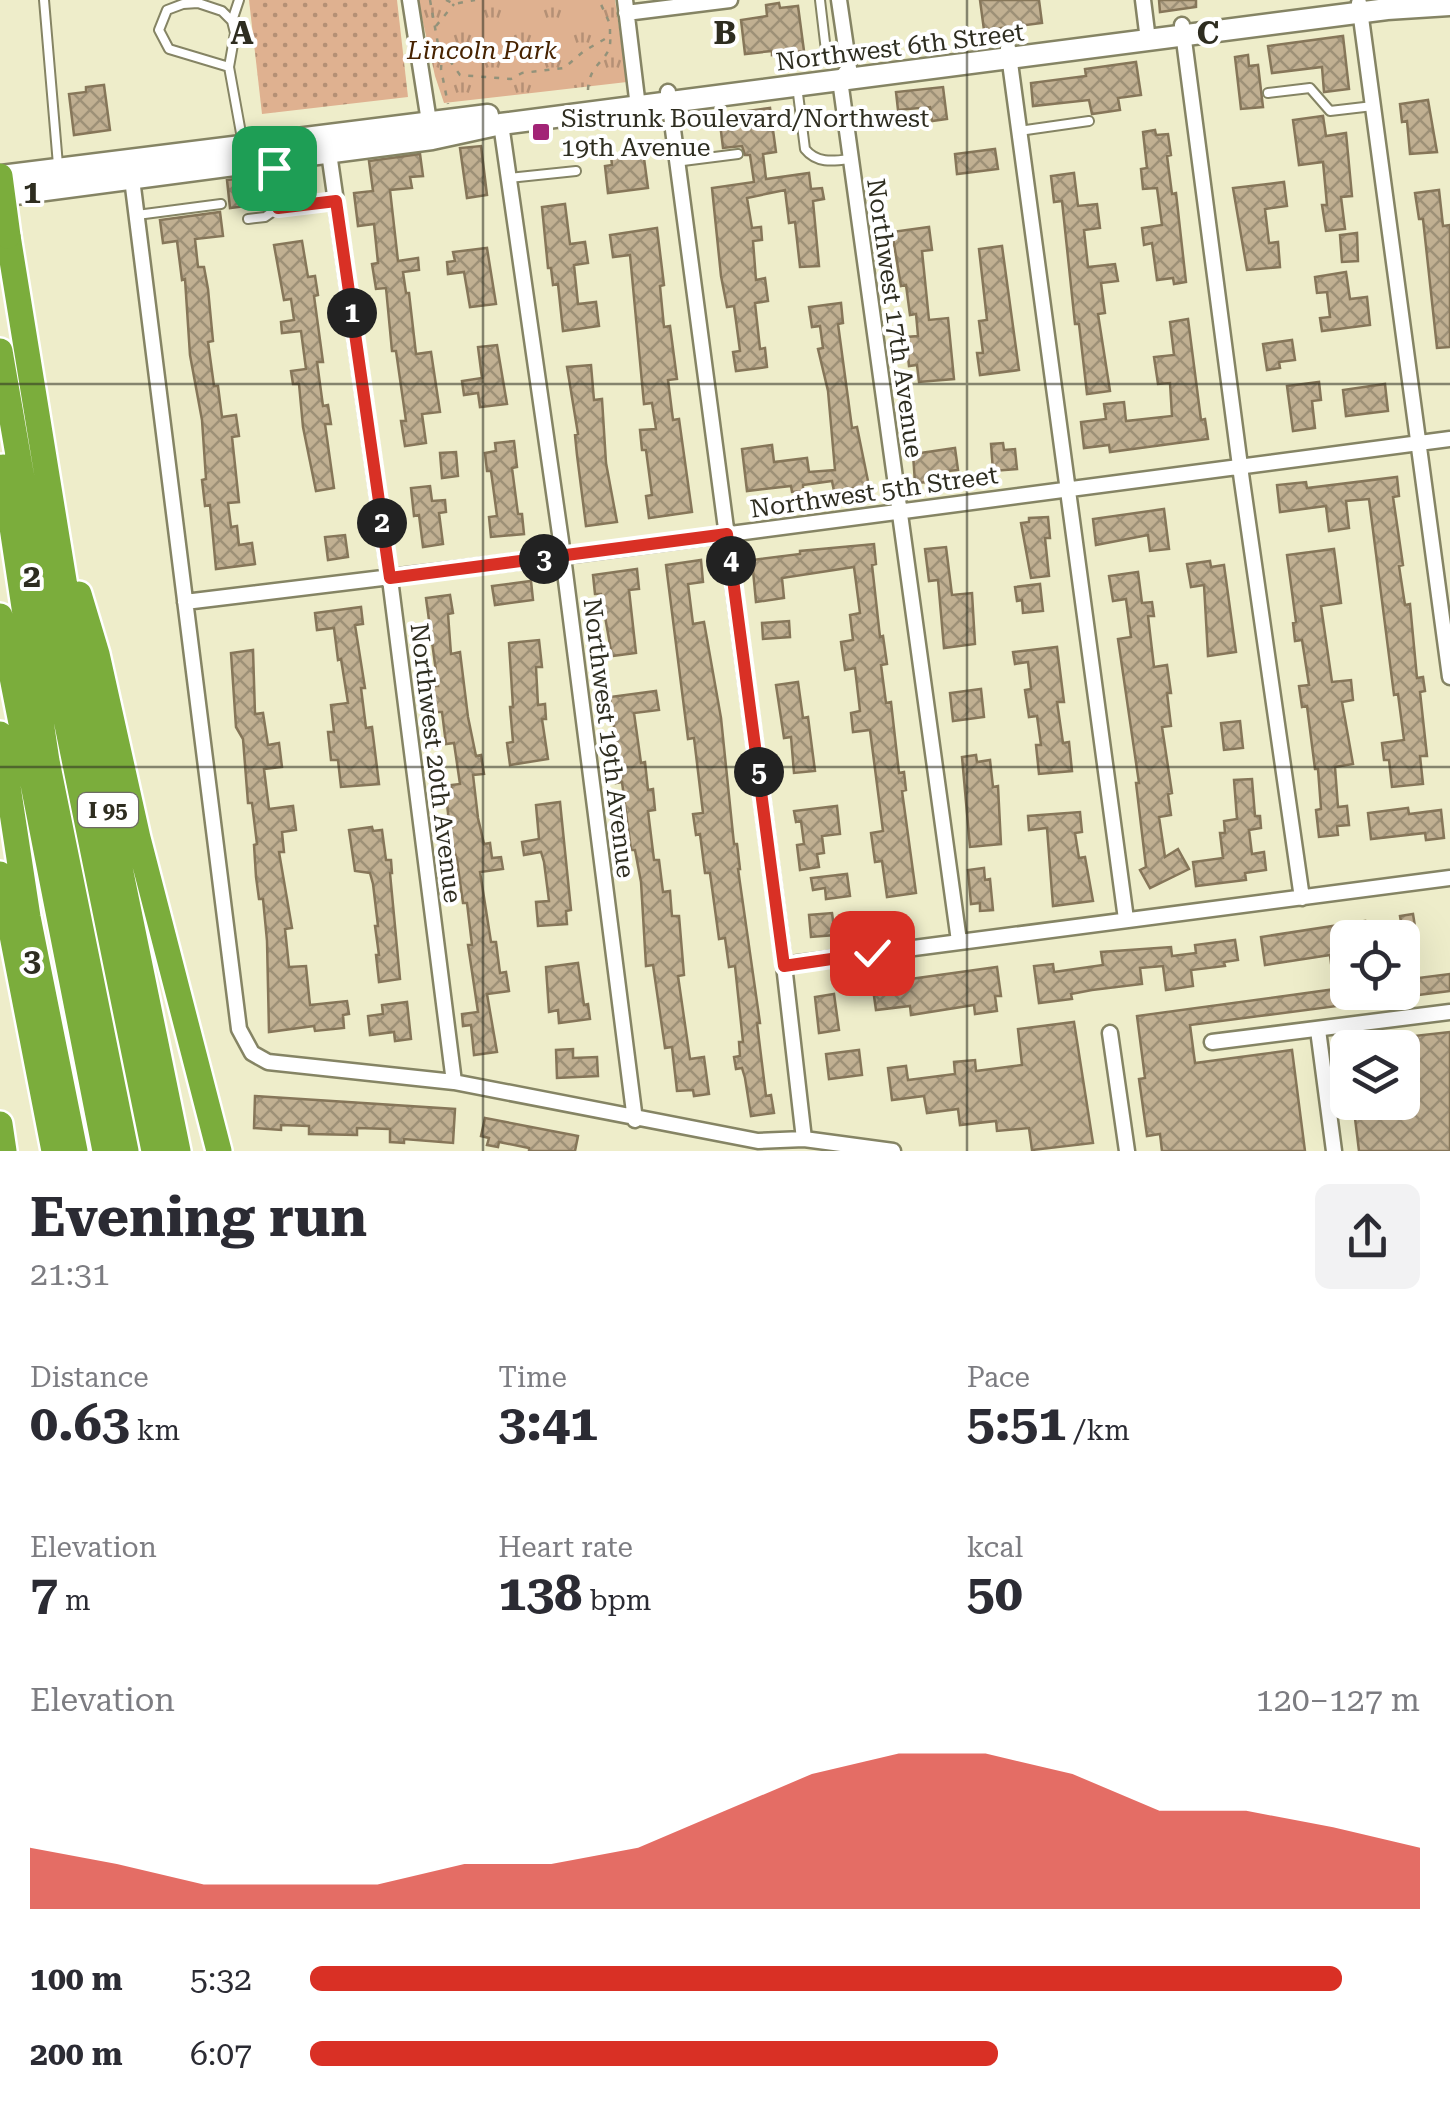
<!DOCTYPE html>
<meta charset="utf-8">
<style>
body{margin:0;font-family:"Roboto Serif",serif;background:#f2f2f3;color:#2b2b33;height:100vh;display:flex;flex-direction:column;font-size:38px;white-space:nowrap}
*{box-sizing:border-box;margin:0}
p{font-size:32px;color:#7c7c81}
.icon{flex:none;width:55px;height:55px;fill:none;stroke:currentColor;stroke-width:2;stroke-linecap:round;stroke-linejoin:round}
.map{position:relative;height:1151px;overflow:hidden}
.panel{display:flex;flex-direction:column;background:#fff;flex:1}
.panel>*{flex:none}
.tools{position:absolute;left:1330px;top:920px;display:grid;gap:20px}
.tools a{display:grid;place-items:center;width:90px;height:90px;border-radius:15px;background:#fff;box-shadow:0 10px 40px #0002;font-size:50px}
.pin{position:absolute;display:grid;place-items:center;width:85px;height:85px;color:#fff;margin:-42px;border-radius:20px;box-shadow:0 5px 15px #0006}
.km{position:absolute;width:50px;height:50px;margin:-25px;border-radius:50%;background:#222;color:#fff;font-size:28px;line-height:50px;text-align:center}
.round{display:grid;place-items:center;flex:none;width:105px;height:105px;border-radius:15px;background:#f2f2f3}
.overview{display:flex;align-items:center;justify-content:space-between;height:170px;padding:0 30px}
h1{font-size:55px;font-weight:700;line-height:75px}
.figures{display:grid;grid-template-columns:repeat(3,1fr);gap:15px;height:170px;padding:10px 30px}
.figures div{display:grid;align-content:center}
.figures b{font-size:50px;font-weight:700}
.figures small{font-size:28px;font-weight:400}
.figures p{font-size:28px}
.chart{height:280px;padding:20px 30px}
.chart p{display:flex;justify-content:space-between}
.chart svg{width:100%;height:180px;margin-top:10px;fill:#d93025;opacity:.7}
ul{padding:0 30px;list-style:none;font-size:32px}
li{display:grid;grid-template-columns:160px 120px 1fr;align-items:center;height:75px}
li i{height:25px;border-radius:12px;background:#d93025}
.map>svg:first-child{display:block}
.grass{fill:url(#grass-dots)}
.park{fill:url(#park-tufts)}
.building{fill:url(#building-cross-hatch);stroke:#867659;stroke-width:2.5}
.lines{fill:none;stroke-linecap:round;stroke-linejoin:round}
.lane-casing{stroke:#858464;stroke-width:12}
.street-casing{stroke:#858464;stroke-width:19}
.secondary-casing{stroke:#858464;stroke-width:25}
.highway-casing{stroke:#fff;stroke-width:30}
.path{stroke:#93927a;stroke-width:2.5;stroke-dasharray:5 8;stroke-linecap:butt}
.lane{stroke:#fff;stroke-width:8}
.street{stroke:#fff;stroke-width:14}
.secondary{stroke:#fff;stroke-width:20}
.highway{stroke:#7bad3c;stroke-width:25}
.highway-bridge-casing{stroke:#fff;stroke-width:30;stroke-linecap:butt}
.highway-bridge{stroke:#7bad3c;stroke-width:25}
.route-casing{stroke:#fff;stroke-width:20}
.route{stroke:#d93025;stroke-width:12}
.grid{fill:none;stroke:#2e2d20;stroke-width:2.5;stroke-opacity:0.55}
.poi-dot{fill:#a22476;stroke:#fff;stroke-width:4}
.labels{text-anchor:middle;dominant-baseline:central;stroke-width:8;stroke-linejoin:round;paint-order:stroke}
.shield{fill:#fff;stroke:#6d6c63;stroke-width:2.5}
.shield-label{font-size:22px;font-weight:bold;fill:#2e2d20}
.street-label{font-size:25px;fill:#2e2d20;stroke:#fff}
.park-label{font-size:25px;font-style:italic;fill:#472301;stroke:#fff}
.poi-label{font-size:25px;fill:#2e2d20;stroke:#fff;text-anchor:start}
.grid-label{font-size:32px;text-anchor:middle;font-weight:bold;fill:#2e2d20;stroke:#fff;stroke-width:8;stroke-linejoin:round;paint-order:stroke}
</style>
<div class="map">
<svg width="1450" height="1151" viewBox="0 0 1450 1151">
<defs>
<pattern id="grass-dots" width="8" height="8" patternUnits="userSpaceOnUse" patternTransform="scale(2.5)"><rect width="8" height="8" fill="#dfb190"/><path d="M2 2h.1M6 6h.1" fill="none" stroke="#b59075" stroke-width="1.8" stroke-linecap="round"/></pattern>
<pattern id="park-tufts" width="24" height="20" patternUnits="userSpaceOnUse" patternTransform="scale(2.5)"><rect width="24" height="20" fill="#dfb190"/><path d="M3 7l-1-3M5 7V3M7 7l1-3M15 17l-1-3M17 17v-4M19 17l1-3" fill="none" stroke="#b59075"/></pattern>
<pattern id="building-cross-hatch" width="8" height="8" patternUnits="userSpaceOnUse" patternTransform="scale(2.5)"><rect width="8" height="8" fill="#c1b092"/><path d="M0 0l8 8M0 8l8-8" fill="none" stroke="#9d9077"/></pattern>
</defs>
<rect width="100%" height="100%" fill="#eeedca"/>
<path class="grass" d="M249,0H397L408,97L262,114Z"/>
<path class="park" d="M418,0H615L627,82L444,103L435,76Z"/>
<path class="building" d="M980,0H1039L1042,23L984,30Z
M1159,0H1196V7L1160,12Z
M779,3L780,8L798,6L804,51L772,55V51L745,54L741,20L767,16L766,5Z
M1343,36L1349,89L1324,92L1322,67L1272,73L1268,46Z
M1248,55L1249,66L1258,65L1263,107L1241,109L1235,57Z
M1136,62L1141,95L1118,98L1120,110L1092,114L1089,100L1033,106L1031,83L1086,76L1085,69Z
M104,85L110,130L74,135L69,94L86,92V87Z
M943,87L947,119L932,121L930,107L898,110L896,92Z
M1428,100L1437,152L1410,154L1407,121L1402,122L1400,104Z
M770,108L776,152L763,154L766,179L809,173L811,189L822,188L824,199L813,201L819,266L800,267L795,222L789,223L785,190L747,198L752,228L761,227L762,240L753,241L756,280L765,278L768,301L755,303L760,349L765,348L767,367L736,371L733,352L740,351L734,306L727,307L721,276L712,188L754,182L750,155H745L742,146L723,148L719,115Z
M1323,116L1326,136L1346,133L1352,196L1341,197L1345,229L1326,231L1322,205H1327L1323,162L1299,165L1293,120Z
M1155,130L1156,135L1168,134L1171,155L1167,156L1172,194L1176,193L1186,282L1174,284L1173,278L1157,280L1152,243L1144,245L1142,228L1162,225L1157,188L1143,189L1141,169L1147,168L1143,132Z
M481,146L487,195L467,198L460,148Z
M995,149L998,169L957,174L955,154Z
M643,151L648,188L608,193L605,166L612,165L611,156Z
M420,154L423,176L410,177L412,188L390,190L398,261L418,258L419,270L403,272L406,293H409L416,354L431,352L440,412L422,414L426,443L405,446L401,421H406L396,351H392L386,288L376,289L372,264L378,263L374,224L358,226L354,193L373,191L369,161Z
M1074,173L1078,206L1097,204L1100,228L1084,230L1088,267L1115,264L1118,281L1101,283L1105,313L1098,314L1110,391L1087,394L1079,324H1075L1062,201L1054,202L1051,176Z
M251,177L254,205L230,208L227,180Z
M1284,182L1287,206L1265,209L1269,243L1278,242L1280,267L1247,270L1233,188Z
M1439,190L1443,226L1450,225V347L1437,348L1423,219H1419L1415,193Z
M565,204L570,244L585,242L588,263L574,265L578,304L596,302L599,326L563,331L558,284L553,285L551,268H548L542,207Z
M220,212L223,236L195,239L198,267H204L208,289L213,341L208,342L214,386H218L222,417L236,415L239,436L232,437L239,502L228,503L231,527L237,526L239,545L252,543L255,564L216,569L210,505L205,506L202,480L206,479L202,420L190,355L185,279L182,280L177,241L163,243L160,220Z
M929,227L932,250L922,251L929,320L948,318L954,379L919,382L917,365L909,366L906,337L918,336L916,314L910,315L906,285L901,286L892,232Z
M657,228L664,285L660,286L664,327L670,326L677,379L668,380L673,420L679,419L692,512L649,518L646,496L652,495L646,450H642L640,430L656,429L652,403L644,404L630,255L613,257L610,235Z
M1357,233L1358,261L1342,262L1340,235Z
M302,241L308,277L315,276L318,295L314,296L323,362H317L323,406L328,405L331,424H325L334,488L316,491L303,427L299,384H293L291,371L306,369L301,331L282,333L281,322L294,320L291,299L284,300L274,245Z
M1002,246L1019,370L980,375L977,353H983L979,321L987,320L979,249Z
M487,248L496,304L470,307L464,272L448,274L447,262L455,261L453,252Z
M1346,272L1350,299L1367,297L1370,325L1322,331L1320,318L1330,317L1327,292L1317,293L1315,277Z
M841,303L843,323L838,324L852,428L857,427L869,486L834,491L832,481L803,485V491L792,492L791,486L747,491L742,449L772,445L774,462L807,458L809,472L835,470L828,391L818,349L823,348L820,326L812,327L809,307Z
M1188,319L1201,420L1205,419L1208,439L1110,452L1109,445L1084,448L1081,422L1106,419L1104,404L1124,402L1126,421L1172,416L1170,383L1158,384L1154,357L1174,355L1170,322Z
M1292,340L1295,360L1279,362L1280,368L1267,370L1263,344Z
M497,345L507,404L480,407L478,393L464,395L462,381L482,378L478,347Z
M591,365L594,400L602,399L606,463L617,522L586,526L577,455L575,435L578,434L567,367Z
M1319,382L1321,400L1312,401L1315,428L1293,431L1287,386Z
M1385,384L1388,411L1346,416L1343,390Z
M514,441L517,467L512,468L518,514H522L524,534L491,537L489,517L497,516L491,471H487L485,453L496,451L495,443Z
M1003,443L1004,450L1015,449L1017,469L993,471L991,444Z
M955,448L958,470L929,473V482L915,483L913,454Z
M456,452L458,476L442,478L440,453Z
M1397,477L1399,496L1393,497L1403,565L1399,566L1405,605L1410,604L1417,678L1423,677L1425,691L1420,692L1427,756H1420L1423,784L1392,787L1389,760H1384L1382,743L1404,740L1398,694L1394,695L1369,499L1346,501L1349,528L1329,531L1326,506L1280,512L1277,485L1306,482L1307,488Z
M430,486L432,501L445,500L446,512L439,513L443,544L423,547L419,515L414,516L411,488Z
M1164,509L1169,549L1150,551L1148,535L1096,545L1093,519Z
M1048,517L1050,538H1045L1049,576L1031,578L1021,523L1029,522V518Z
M345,535L348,557L328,560L325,537Z
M874,544L876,564L872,565L880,637L883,636L887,664L881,665L886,703L891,702L899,773L904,772L906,790L902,791L916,893L887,897L882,861L875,862L871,833L883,831L870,730L853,732L851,713L860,711L855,668L845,670L841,642L853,640L850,615L860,613L854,567L782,578L784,598L756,602L752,560L800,554V551Z
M946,547L952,595L972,593L975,644L944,648L938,580L929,581L925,549Z
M1334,549L1341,603L1321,606L1332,682L1351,680L1353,700L1342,702L1353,764L1335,767L1338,807L1347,806L1349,825L1337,826L1338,835L1319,837L1316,810L1321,809L1318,769H1315L1307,706L1302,707L1299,686L1309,685L1302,640L1295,641L1293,623L1296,622L1287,555Z
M701,560L703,582L688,584L693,624L704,622L721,718L734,844H737L740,869H738L760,1023H757L766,1096L771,1095L774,1113L751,1116L745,1078L742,1068L736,1069L734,1057L740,1056L739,1042H743L735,966L729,967L725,938L719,939L710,873H705L700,834L696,835L693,814L703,813L694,738L688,739L666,565Z
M1210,561L1211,567L1224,565L1236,652L1208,656L1204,585L1191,587L1187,564Z
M637,569L639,589L629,590L636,653L612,656L601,594H595L593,575Z
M1138,572L1142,603L1152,602L1154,616H1148L1154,667L1167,665L1171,693H1167L1171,726L1162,727L1172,793L1168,794L1171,815L1159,817L1165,857L1178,849L1189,869L1150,888L1140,870L1146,867L1136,783H1139L1118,639L1131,637L1126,599L1113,601L1109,576Z
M531,581L533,600L495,605L492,586Z
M1040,584L1043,611L1023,613L1022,600L1017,601L1015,587Z
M450,595L453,613L448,614L451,654L460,652L468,717L476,756L481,755L484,774L473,775L478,818L484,844L490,843L492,858L501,857L503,869L480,872L491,942H496L500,973L506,972L509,991L487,994L497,1052L474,1055L471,1025L463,1026L462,1014L478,1012L468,945H472L467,903H463L457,860L451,840L446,795L452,794L451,785L460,784L454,743L446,744L442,712H436L433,686H438L426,598Z
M361,607L363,624L355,625L365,688H361L366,728L372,727L379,784L341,787L338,760H331L328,732H334L331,705L348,703L341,659L338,660L334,628L317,630L315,613Z
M789,621L790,637L763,639L762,623Z
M539,640L542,667H536L538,705L545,704L546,719H542L548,759L510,765L507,743L513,742L510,707H513L509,643Z
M1057,647L1064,702H1057L1063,743L1069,742L1072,771L1039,774L1036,745H1041L1037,716L1029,717L1025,690L1031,689L1028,662L1015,664L1013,652Z
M253,650L255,714L263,713L268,745L279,743L282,767L264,769L269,809L293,806L296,830L282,832L284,852H279L292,928L285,929L289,967L306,966L310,1005L347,1001L349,1014L343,1015L344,1028L315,1031L314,1026L269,1032L267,941L263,899H259L256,877L254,845L257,844L252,803H248L243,739L236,727L231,653Z
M798,682L803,718L808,717L815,771L794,773L791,737L784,738L776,685Z
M981,689L984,717L953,721L950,693Z
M656,691L659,710L634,713L641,763L645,762L648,790L653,789L655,810L648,811L654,860H659L663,892L670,891L672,916H679L684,975L678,976L690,1059L704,1057L709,1094L694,1096L693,1090L677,1091L672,1047L665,1048L653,965L646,966L641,882L635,850H631L622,782L616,783L615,765H619L610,697Z
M1240,721L1243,748L1224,750L1221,723Z
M976,755L977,762L990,760L993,787L998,786L1001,844L970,847L962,757Z
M1252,779L1255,816H1260L1261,828L1249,830L1252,854L1264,852L1266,870L1245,873L1246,880L1196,886L1193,862L1223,858L1220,833H1225L1224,821L1237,819L1234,780Z
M560,802L571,910L566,911L567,924L538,926L536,902L549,901L544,862L541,852L524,855L522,842L539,839L536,805Z
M837,806L840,834L822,836L824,853L817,854L819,867L800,870L797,845L804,844L801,821L796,822L794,811Z
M1408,808L1409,814L1441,810L1444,838L1426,840L1425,833L1371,839L1368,813Z
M1080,812L1082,832L1075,833L1079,858L1085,857L1093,901L1053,906L1047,828L1029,830L1028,816Z
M372,827L373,831L382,830L386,860H391L392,873H390L400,979L379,982L376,955H379L375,926H378L373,884L370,873L355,871L349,830Z
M984,868L985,880L990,879L993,910L980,911V903L971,904L968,870Z
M847,874L850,896L826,899L825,888L813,890L811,878Z
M832,913L835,935L811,937L809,915Z
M1413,914L1417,939L1402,941V938H1348V961L1331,963L1330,955L1265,965L1261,937L1365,921V926L1401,922L1400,916Z
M1235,940L1238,960L1224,962L1225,966L1191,970L1193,986L1166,990L1163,966L1140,968L1142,984L1092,990L1071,994L1072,999L1039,1003L1034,966L1053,964L1054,972L1103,965L1101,952L1171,947L1172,956L1196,953L1195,945Z
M578,963L584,1005L588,1004L590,1019L559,1023L558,1010L549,1012L546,967Z
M997,967L1001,996H995L997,1011L975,1014L974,1005L911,1015L910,1006L876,1010L873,989L882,988L881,983Z
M1450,974V991L1402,997V980Z
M1343,988L1344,992H1383V1000L1190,1025L1195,1063L1292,1050L1305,1151H1162L1160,1134L1147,1136L1139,1079L1145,1078L1137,1016Z
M834,994L839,1030L819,1033L815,997Z
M407,1002L411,1039L395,1041L394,1032L370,1035L368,1016L383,1014L382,1005Z
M1074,1022L1093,1143L1032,1150L1029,1128L997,1131L996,1121L960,1125L958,1109L927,1113L924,1096L892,1100L888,1068L906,1066L908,1080L955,1074L954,1062L975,1060L976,1071L1022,1065L1018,1029Z
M1450,1032V1151H1359L1353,1102H1402V1048H1378V1040Z
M573,1049V1058L597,1057L598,1076L557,1078L556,1050Z
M859,1050L862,1075L829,1079L826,1054Z
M255,1096L455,1109L453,1143L404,1139V1143L390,1142V1129L357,1128V1135L309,1134V1126L281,1125V1130L254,1128Z
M485,1118L578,1136L575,1151H529V1148L499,1142L498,1147L487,1145L489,1138L481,1136Z"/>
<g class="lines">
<defs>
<path id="lane" d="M44,0L58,165
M820,0L826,51
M232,21L239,0
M229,67L169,49L159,30L167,10L183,4L198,3L222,11L232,21L235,33L229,67L243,144
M797,86L805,149C817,164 834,161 851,159
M1268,93L1310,88L1330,111L1373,106
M1019,131L1089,121
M675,162L738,154
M273,163L278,208
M509,178L576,171
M137,215L221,204
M248,219L265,217L278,208L336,201"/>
<path id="street" d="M410,0L430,128
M625,0L638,107
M839,0L849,68L840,80L959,941
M1143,0L1148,40
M1359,3L1450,677
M626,13L730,0
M1182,25L1242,481L1302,898
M1008,48L1126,919
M668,92L784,965L804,1139
M501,124L561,541L635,1120
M329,153L390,579L454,1082
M131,171L239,1029L252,1053L268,1062L454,1082L758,1141L804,1139L893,1151
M185,602L563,556L1450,439
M784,965L1450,878
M1318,1030L1334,1151
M1110,1033L1127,1151
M1212,1042L1450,1012"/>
<path id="secondary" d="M0,176L488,115
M0,196L432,139L501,124L1387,9L1450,5"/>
<path id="highway" d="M8,236L75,648L178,1151
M0,351L52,651L154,1151
M3,467L47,761L126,1151
M79,594L97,654L138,838L219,1151
M0,616L105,1151
M0,734L28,917L75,1151
M0,874L54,1151
M0,1124L4,1151"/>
</defs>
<use href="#lane" class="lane-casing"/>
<use href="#street" class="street-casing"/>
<use href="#secondary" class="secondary-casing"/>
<use href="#highway" class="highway-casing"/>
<path class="path" d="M430,0L438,44L460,75L511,79L522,73L564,68L584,51L610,36V24L599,0
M446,0L454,4L475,0
M436,26L454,4
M442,52L441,69L448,104
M588,90C589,60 613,62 610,36"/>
<use href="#lane" class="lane"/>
<use href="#street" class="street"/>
<use href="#secondary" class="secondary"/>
<use href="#highway" class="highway"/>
<defs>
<path id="highway-bridge" d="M0,176L8,236"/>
</defs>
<use href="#highway-bridge" class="highway-bridge-casing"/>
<use href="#highway-bridge" class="highway-bridge"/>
</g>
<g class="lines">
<defs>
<path id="route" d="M274,168L278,208L336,201L390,578L727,534L784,966L872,953"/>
</defs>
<use href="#route" class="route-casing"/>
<use href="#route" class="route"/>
</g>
<path class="grid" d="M483,0V1151M967,0V1151M0,384H1450M0,767H1450"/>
<rect class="poi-dot" x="531" y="122" width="20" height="20" rx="5"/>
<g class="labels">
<rect class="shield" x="78" y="793" width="60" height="34" rx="8"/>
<g class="shield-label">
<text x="108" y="810">I 95</text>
</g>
<g class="street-label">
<text transform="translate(900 47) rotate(-7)">Northwest 6th Street</text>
<text transform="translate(895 318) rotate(82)">Northwest 17th Avenue</text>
<text transform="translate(874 492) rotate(-8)">Northwest 5th Street</text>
<text transform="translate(609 738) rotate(83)">Northwest 19th Avenue</text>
<text transform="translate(436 763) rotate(83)">Northwest 20th Avenue</text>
</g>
<g class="park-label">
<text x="482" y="50">Lincoln Park</text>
</g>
<g class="poi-label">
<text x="561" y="118">Sistrunk Boulevard/Northwest<tspan x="561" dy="29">19th Avenue</tspan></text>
</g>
</g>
<g class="grid-label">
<text x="242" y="44">A</text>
<text x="725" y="44">B</text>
<text x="1208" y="44">C</text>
<text x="32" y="203">1</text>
<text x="32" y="587">2</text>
<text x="32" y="971">3</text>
</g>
</svg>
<div class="tools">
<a><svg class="icon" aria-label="locate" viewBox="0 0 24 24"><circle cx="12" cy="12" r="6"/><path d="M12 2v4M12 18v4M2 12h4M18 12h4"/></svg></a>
<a><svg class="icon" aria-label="layers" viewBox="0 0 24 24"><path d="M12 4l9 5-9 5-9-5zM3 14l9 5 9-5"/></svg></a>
</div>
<div class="pin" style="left:274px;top:168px;background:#1e9e55"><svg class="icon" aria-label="arrive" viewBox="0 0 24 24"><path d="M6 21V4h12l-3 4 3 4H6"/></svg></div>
<div class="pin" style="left:872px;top:953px;background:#d93025"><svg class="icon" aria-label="check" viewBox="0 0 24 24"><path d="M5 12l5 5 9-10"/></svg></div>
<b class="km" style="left:352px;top:313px">1</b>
<b class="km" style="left:382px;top:523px">2</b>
<b class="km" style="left:544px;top:559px">3</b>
<b class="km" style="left:731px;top:561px">4</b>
<b class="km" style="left:759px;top:772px">5</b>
</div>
<section class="panel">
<div class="overview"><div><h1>Evening run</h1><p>21:31</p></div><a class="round"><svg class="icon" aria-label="share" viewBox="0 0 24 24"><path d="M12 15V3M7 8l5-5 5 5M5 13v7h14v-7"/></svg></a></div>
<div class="figures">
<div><p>Distance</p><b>0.63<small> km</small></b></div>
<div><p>Time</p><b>3:41</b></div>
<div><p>Pace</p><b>5:51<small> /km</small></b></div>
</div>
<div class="figures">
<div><p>Elevation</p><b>7<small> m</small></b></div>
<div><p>Heart rate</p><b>138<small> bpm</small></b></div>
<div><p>kcal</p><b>50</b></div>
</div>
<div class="chart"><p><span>Elevation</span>120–127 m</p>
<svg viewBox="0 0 160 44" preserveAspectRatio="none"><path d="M0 44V29L10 33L20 38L30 38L40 38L50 33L60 33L70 29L80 20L90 11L100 6L110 6L120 11L130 20L140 20L150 24L160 29V44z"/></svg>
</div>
<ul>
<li><b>100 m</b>5:32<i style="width:93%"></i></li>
<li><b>200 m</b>6:07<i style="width:62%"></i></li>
</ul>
</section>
